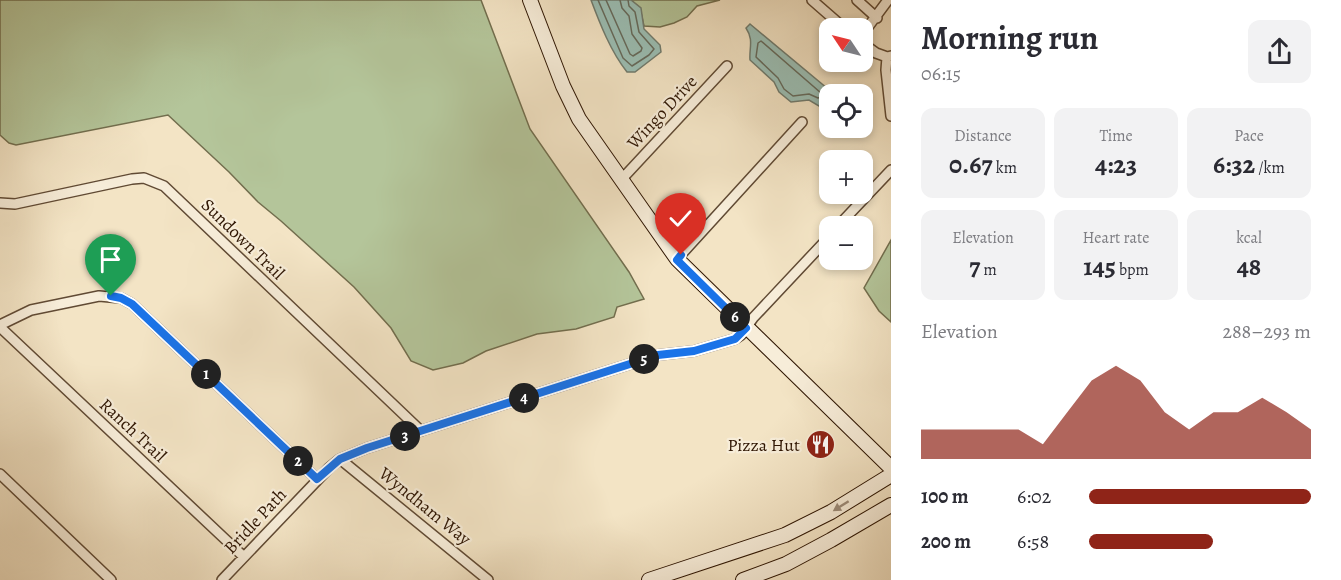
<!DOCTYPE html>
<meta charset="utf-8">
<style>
body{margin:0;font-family:Alegreya,serif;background:#f2f2f3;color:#2b2b33;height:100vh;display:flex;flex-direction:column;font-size:22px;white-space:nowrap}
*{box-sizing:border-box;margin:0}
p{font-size:20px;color:#7c7c81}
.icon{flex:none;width:33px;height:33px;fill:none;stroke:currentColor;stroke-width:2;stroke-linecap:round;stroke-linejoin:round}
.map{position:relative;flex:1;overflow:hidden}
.drawer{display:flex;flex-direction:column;background:#fff;width:450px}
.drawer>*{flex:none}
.needle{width:39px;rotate:305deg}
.controls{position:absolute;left:819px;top:18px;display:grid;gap:12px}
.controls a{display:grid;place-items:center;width:54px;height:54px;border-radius:12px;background:#fff;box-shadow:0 3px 9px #0003;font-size:30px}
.pin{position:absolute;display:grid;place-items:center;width:51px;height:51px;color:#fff;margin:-62px -26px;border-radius:50% 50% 50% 0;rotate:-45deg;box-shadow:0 0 6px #0007}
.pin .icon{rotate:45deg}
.km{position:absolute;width:30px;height:30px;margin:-15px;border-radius:50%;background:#222;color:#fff;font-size:16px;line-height:30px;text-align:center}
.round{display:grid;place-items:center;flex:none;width:63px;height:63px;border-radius:12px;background:#f2f2f3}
.overview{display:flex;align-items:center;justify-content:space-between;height:102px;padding:0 30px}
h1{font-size:33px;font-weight:700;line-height:45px}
.metrics{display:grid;grid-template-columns:repeat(3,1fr);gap:9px;height:102px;padding:6px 30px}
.metrics div{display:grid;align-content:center;border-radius:12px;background:#f2f2f3;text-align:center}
.metrics b{font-size:26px;font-weight:700}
.metrics small{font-size:16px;font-weight:400}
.metrics p{font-size:16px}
.chart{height:168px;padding:12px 30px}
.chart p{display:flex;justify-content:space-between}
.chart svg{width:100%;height:108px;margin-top:6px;fill:#8f2418;opacity:.7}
ul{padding:0 30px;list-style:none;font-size:20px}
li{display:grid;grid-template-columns:96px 72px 1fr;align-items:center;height:45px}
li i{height:15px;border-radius:8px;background:#8f2418}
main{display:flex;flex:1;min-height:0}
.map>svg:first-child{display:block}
.green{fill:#b4c59a;stroke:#726e4e;stroke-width:1.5}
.water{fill:#9bbfb5;stroke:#707b6e;stroke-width:1.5}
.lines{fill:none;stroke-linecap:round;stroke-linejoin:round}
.shore{stroke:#656a5c;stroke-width:1.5}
.street-casing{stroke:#604a34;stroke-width:12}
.secondary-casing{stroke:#2f1603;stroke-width:16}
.street{stroke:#f7edd9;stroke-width:9}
.secondary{stroke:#f7edd9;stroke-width:14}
.oneway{fill:#9d8c79}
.route-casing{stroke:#fff;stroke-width:12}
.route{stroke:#1a73e8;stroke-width:8}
.labels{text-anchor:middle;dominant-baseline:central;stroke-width:4.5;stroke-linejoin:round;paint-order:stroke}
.street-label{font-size:18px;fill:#2f1603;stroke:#f7edd9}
.poi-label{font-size:18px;fill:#2f1603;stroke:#f7edd9;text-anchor:end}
</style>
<main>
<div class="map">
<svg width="891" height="580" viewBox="0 0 891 580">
<rect width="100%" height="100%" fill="#f3e4c5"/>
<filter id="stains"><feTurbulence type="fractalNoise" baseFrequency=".00333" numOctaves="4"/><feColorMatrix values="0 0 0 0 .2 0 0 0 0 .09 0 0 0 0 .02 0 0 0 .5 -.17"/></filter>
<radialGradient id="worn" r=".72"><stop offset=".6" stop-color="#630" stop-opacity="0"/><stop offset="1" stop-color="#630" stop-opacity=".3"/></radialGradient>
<path class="green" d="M0,0H481L530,129L629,272L644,299L617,307L614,317L576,329L537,334L486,351L463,363L433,370L411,361L391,328L354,287L281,221L258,202L229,172L168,115L16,145L9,143L0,135Z
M631,0H720L697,6L687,17L674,23L660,27L644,26L640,8Z
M891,240V322L879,311L864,288Z"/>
<path class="water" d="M591,0H631L641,8L644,29L660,45L661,52L635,72H627C611,52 600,24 591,0Z
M750,24L834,94H830L829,112L809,100L791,102L779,92L774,82L750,60C749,48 754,40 746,28Z"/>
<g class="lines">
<path class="shore" d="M598,0L623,58L632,66L649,55L654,49L639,32L635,12L629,6L628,0
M606,0L630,54L633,56L641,51L642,48L632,34L629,16L622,8L620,0
M761,41L821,93V97L818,98L809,94L793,96L784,89L778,78L756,57L758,43Z"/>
<defs>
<path id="street" d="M812,0L844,28
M857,0L877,18
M862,35L888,0
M862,43L876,53L887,57L891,56
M887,57L886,70L891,116
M621,180L727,66
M0,203L15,204L132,179L144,178L164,186L421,431
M838,226L891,170
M677,259L802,122
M0,325L31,310L99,296L121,298L132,304L317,479
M0,327L244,557
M340,459L488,580
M0,474L111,580
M222,580L329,468L340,459L367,448L658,355L694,351L735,339L741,335L753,318L830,236"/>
<path id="secondary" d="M530,0L563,86L579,119L677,259L891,468
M649,580L785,535L831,512L891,475
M743,580L786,564L831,540L891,505"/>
</defs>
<use href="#street" class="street-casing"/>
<use href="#secondary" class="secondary-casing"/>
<use href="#street" class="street"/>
<use href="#secondary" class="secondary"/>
</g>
<defs><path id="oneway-solid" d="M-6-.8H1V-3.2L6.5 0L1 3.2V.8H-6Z" transform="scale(1.5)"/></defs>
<use class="oneway" href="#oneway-solid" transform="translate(841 506) rotate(148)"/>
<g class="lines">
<defs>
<path id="route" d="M111,296L121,298L132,304L317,479L340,459L367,448L658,355L694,351L735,339L746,328L677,260L681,255"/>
</defs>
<use href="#route" class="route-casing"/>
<use href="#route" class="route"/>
</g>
<defs>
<symbol id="restaurant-disc" viewBox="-11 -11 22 22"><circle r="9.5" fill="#8f2418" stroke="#f7edd9"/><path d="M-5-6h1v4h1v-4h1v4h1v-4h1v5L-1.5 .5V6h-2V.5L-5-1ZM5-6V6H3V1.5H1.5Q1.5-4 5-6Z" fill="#fff"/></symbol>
</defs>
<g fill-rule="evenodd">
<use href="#restaurant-disc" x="804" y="428" width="33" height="33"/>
</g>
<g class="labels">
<g class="street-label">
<text transform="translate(662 112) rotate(-47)">Wingo Drive</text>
<text transform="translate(243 239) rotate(44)">Sundown Trail</text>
<text transform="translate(133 430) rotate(43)">Ranch Trail</text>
<text transform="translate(425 506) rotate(39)">Wyndham Way</text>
<text transform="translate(255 521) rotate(-47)">Bridle Path</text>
</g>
<g class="poi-label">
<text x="800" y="445">Pizza Hut</text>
</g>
</g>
<rect width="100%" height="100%" filter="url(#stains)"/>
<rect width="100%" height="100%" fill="url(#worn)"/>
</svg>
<div class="controls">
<a><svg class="needle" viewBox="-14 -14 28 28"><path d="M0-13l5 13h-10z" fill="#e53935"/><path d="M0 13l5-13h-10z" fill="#7c7c81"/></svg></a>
<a><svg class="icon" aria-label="locate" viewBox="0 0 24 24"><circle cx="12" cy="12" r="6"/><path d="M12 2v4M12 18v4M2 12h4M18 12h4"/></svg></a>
<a>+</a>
<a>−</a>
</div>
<div class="pin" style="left:111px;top:296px;background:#1e9e55"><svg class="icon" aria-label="arrive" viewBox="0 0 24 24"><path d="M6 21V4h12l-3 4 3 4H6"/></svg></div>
<div class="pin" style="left:681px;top:255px;background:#d93025"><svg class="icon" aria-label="check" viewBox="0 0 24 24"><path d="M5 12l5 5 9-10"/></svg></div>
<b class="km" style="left:206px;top:374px">1</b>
<b class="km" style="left:298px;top:461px">2</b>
<b class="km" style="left:405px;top:436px">3</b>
<b class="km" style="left:524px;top:398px">4</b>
<b class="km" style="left:644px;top:359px">5</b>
<b class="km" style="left:735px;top:317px">6</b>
</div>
<section class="drawer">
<div class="overview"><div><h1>Morning run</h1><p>06:15</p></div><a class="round"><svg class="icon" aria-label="share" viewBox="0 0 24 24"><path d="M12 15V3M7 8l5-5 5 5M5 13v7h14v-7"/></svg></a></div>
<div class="metrics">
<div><p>Distance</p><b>0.67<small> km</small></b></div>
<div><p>Time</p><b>4:23</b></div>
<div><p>Pace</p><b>6:32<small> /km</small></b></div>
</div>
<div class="metrics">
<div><p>Elevation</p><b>7<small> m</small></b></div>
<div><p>Heart rate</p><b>145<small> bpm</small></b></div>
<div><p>kcal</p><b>48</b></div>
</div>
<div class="chart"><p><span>Elevation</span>288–293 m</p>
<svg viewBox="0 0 160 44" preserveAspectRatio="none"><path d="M0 44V32L10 32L20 32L30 32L40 32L50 38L60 25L70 12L80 6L90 12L100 25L110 32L120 25L130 25L140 19L150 25L160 32V44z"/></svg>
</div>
<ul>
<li><b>100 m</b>6:02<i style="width:100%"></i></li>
<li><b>200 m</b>6:58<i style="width:56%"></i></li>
</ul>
</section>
</main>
